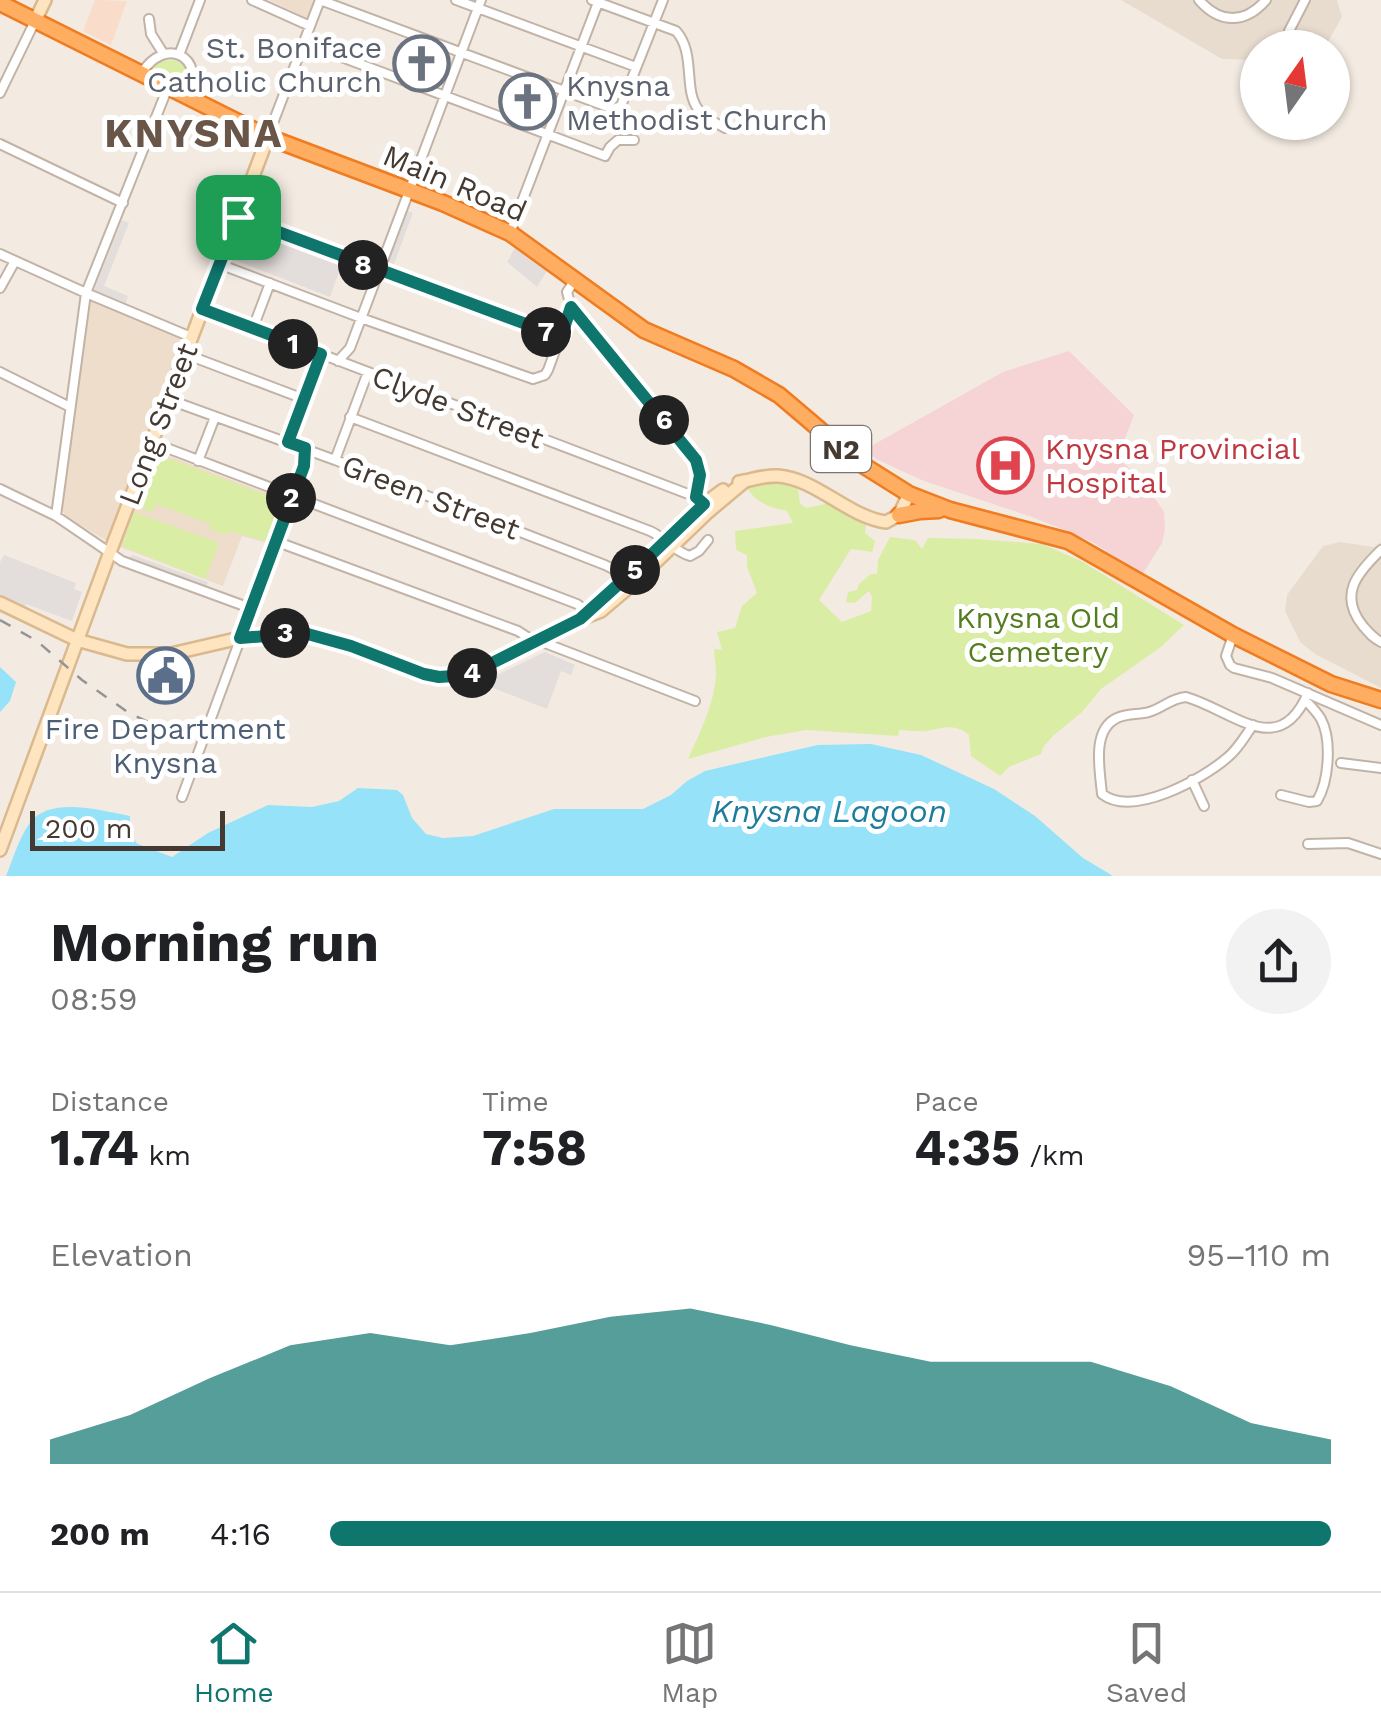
<!DOCTYPE html>
<meta charset="utf-8">
<style>
body{margin:0;font-family:"Work Sans",sans-serif;background:#f2f2f2;color:#202124;height:100vh;display:flex;flex-direction:column;font-size:38px;white-space:nowrap}
*{box-sizing:border-box;margin:0}
p{font-size:32px;color:#757577}
.icon{flex:none;width:55px;height:55px;fill:none;stroke:currentColor;stroke-width:2;stroke-linecap:round;stroke-linejoin:round}
.map{position:relative;height:876px;overflow:hidden}
.sheet{display:flex;flex-direction:column;background:#fff;flex:1}
.sheet>*{flex:none}
.needle{width:65px;rotate:14deg}
.fabs{position:absolute;left:1240px;top:30px;display:grid;gap:20px}
.fabs a{display:grid;place-items:center;width:110px;height:110px;border-radius:50%;background:#fff;box-shadow:0 2px 8px #0004;font-size:50px}
.scale{position:absolute;left:30px;bottom:25px;width:195px;box-sizing:border-box;padding-left:10px;border:5px solid #453a32;border-top:0;font-size:28px;line-height:35px;white-space:nowrap;color:#453a32;-webkit-text-stroke:8px #fff;paint-order:stroke}
.pin{position:absolute;display:grid;place-items:center;width:85px;height:85px;color:#fff;margin:-42px;border-radius:20px;box-shadow:0 5px 15px #0006}
.km{position:absolute;width:50px;height:50px;margin:-25px;border-radius:50%;background:#222;color:#fff;font-size:28px;line-height:50px;text-align:center}
.round{display:grid;place-items:center;flex:none;width:105px;height:105px;border-radius:52px;background:#f2f2f2}
.headline{display:flex;align-items:center;justify-content:space-between;height:170px;padding:0 50px}
h1{font-size:55px;font-weight:700;line-height:75px}
.stats{display:grid;grid-template-columns:repeat(3,1fr);gap:15px;height:170px;padding:10px 50px}
.stats div{display:grid;align-content:center}
.stats b{font-size:50px;font-weight:700}
.stats small{font-size:28px;font-weight:400}
.stats p{font-size:28px}
.chart{height:280px;padding:20px 50px}
.chart p{display:flex;justify-content:space-between}
.chart svg{width:100%;height:180px;margin-top:10px;fill:#0f766e;opacity:.7}
ul{padding:0 50px;list-style:none;font-size:32px}
li{display:grid;grid-template-columns:160px 120px 1fr;align-items:center;height:75px}
li i{height:25px;border-radius:12px;background:#0f766e}
.tab-bar{display:flex;justify-content:space-around;align-items:center;height:140px;border-top:2px solid #e0e0e0;background:#fff;font-size:28px;color:#757577}
.tab-bar a{display:grid;justify-items:center;gap:5px}
.tab-bar .on{color:#0f766e}
.map>svg:first-child{display:block}
.residential{fill:#e8dccf}
.commercial{fill:#f9dcca}
.education{fill:#eeddca}
.medical{fill:#f6d3d5}
.green{fill:#daeda5}
.parking{fill:#e3dedb}
.water{fill:#96e2f8}
.lines{fill:none;stroke-linecap:round;stroke-linejoin:round}
.street-casing{stroke:#c2b3a7;stroke-width:12}
.secondary-casing{stroke:#dbb98e;stroke-width:16}
.highway-casing{stroke:#ef7c20;stroke-width:19}
.street{stroke:#fff;stroke-width:8}
.secondary{stroke:#ffe4c0;stroke-width:11}
.highway{stroke:#ffad61;stroke-width:14}
.rail{stroke:#949494;stroke-width:2.5;stroke-dasharray:12 12;stroke-linecap:butt}
.route-casing{stroke:#fff;stroke-width:20}
.route{stroke:#0f766e;stroke-width:12}
.labels{text-anchor:middle;dominant-baseline:central;stroke-width:10;stroke-linejoin:round;paint-order:stroke}
.shield{fill:#fff;stroke:#7d7570;stroke-width:2.5}
.shield-label{font-size:28px;font-weight:bold;fill:#453a32}
.worship-label{font-size:30px;fill:#5b616d;stroke:#fff;text-anchor:end}
.street-label{font-size:30px;fill:#453a32;stroke:#fff}
.health-label{font-size:30px;fill:#be3a42;stroke:#fff;text-anchor:start}
.park-label{font-size:30px;fill:#547d1f;stroke:#fff}
.service-label{font-size:30px;fill:#4e5e75;stroke:#fff}
.water-label{font-size:32px;font-style:italic;fill:#1d7c9a;stroke:#fff}
.district-label{font-size:40px;font-weight:bold;letter-spacing:2.5px;fill:#695648;stroke:#fff}
</style>
<div class="map">
<svg width="1381" height="876" viewBox="0 0 1381 876">
<rect width="100%" height="100%" fill="#f3ebe2"/>
<path class="residential" d="M1121,0H1337L1342,17L1325,47L1258,48L1257,60L1222,59Z
M1340,542L1374,547L1381,542V688L1315,654L1300,642L1285,611L1287,595L1323,546Z"/>
<path class="commercial" d="M95,0L127,1L111,45L83,31Z"/>
<path class="education" d="M269,0H314L307,18Z
M89,296L184,339L107,541L66,516L61,508Z
M161,453L277,497L281,503L267,543L242,536L223,586L120,547L154,456Z"/>
<path class="medical" d="M1069,351L1134,415L1118,457L1148,488L1164,512L1165,529L1162,543L1142,575L1094,543L1070,532L1029,516L924,481L878,460L864,450L1003,372Z"/>
<path class="green" d="M174,60C188,65 190,76 187,89L147,70L161,61Z
M160,455L275,498L279,503L266,541L228,531L226,535L209,529L210,524L156,504L152,512L138,507L156,458Z
M781,479L798,489L800,503L806,508L830,503L866,524L865,533L875,541L872,552L851,549L819,600L842,622L871,611L872,597L869,591L855,603L846,602L848,592L857,590L859,584L871,574H877L878,560L890,537L915,540L922,549L928,538L977,539L1042,544L1083,562L1184,625L1161,647L1101,689L1082,712L1054,735L1044,746L1041,754L1009,767L1000,776L971,756L969,735C954,723 944,728 927,731C918,732 908,730 899,730L898,736L806,730L766,737L688,759C700,732 715,703 716,673C716,665 714,657 714,649L722,650L717,632L735,628L742,606L757,593L747,567V555L736,550L735,531L793,523L787,511C768,507 757,503 746,487L756,481Z
M134,512L219,543L205,579L122,546Z"/>
<path class="parking" d="M208,179L244,193L224,245L204,237L215,210L199,202Z
M406,210L413,213L391,272L384,270Z
M122,220L129,223L104,286L128,296L126,303L94,290Z
M244,229L341,266L330,297L232,259Z
M516,246L547,271L537,287L507,262Z
M4,555L76,583L74,589L82,592L72,621L26,604L24,608L0,596V562Z
M133,555L208,582L206,588L127,558Z
M545,652L575,665L571,675L561,671L547,709L488,686L491,678Z"/>
<path class="water" d="M0,667L16,682L10,701L0,712Z
M871,744L921,755L994,789L1035,816L1083,858L1113,876H6C13,859 19,838 29,824C49,795 102,811 130,816V836L138,844L172,857L208,833L268,805L312,807L339,801L358,788L397,790L403,795L412,818L426,834L443,838L473,836L554,809H643L671,795L687,781L705,771L778,754L818,745Z"/>
<g class="lines">
<defs>
<path id="street" d="M252,0L310,26
M320,0L613,109L621,106L663,0
M456,0L636,67
M592,0L676,31C696,53 683,89 698,109C704,118 716,123 725,128
M1199,0C1220,24 1245,24 1266,0
M149,19L151,34L163,53
M1289,31L1305,0
M304,43L605,156L610,147L618,140H634
M179,55L200,0
M141,74C165,35 206,56 189,97
M0,93L35,21
M268,136L320,0
M0,144L123,203
M238,217L561,337
M510,233L599,0
M0,254L86,293L191,337
M219,264L361,318L533,379L545,375L548,370L571,307
M574,281L567,292L571,307L696,460L700,475L696,497
M0,288L15,261
M203,309L696,497L705,506
M253,328L270,283
M185,354L304,399
M338,361L350,348L481,0
M0,372L70,407
M167,399L335,460L605,565L629,577
M350,417L650,531C664,537 675,552 690,556L699,551L708,540
M151,442L577,604L589,613
M288,443L321,355
M335,460L368,372
M198,461L215,417
M0,489L56,516L122,561L250,608
M56,516L86,293L168,87
M275,541L518,631L529,638L532,642
M1381,550C1357,573 1338,595 1363,626C1369,633 1373,638 1381,642
M1233,635L1226,656L1230,665L1234,668L1272,678L1381,725
M537,640L695,701
M1253,725C1245,736 1238,749 1228,757C1203,779 1133,818 1102,794C1100,771 1091,730 1117,718C1127,713 1138,715 1149,712C1163,708 1171,698 1186,697C1234,711 1279,761 1308,693
M1341,763L1381,768
M1192,780L1204,806
M1281,795L1309,802L1317,801C1329,781 1332,740 1321,719C1317,712 1311,706 1305,700
M182,797L304,466L305,449
M1308,844L1348,843L1381,854"/>
<path id="secondary" d="M35,21L45,0
M739,482C752,480 765,475 778,476C817,479 848,517 886,522L899,515L909,494
M0,603L77,640L127,654H171L240,638L304,633L351,646L424,674L439,677L468,675L580,619L601,611L634,583L708,512L745,481
M585,614L653,554L704,504L723,490
M0,850L110,552L268,137"/>
<path id="highway" d="M0,3L268,137L443,203L510,233L644,330L734,369L779,395L858,462L909,494L950,510L1068,541L1233,635L1331,684L1381,700
M899,515L920,511L939,510"/>
</defs>
<use href="#street" class="street-casing"/>
<use href="#secondary" class="secondary-casing"/>
<use href="#highway" class="highway-casing"/>
<use href="#street" class="street"/>
<use href="#secondary" class="secondary"/>
<use href="#highway" class="highway"/>
<path class="rail" d="M0,620L37,641L82,680L129,713L187,740"/>
</g>
<g class="lines">
<defs>
<path id="route" d="M238,217L561,337L571,307L696,460L700,475L696,497L704,504L652,554L580,619L468,675L439,677L424,674L351,646L304,633L240,638L304,466L305,448L288,442L321,354L202,309Z"/>
</defs>
<use href="#route" class="route-casing"/>
<use href="#route" class="route"/>
</g>
<defs>
<symbol id="church-ring" viewBox="-11 -11 22 22"><circle r="9.5" fill="#fff" stroke="#6b7280" stroke-width="1.5"/><path d="M-1.2-6h2.4v3.5h3.3v2.4h-3.3V6h-2.4V-.1h-3.3v-2.4h3.3Z" fill="#6b7280"/></symbol>
<symbol id="hospital-ring" viewBox="-11 -11 22 22"><circle r="9.5" fill="#fff" stroke="#e0444e" stroke-width="1.5"/><path d="M-5-5h3v3.5h4V-5h3V5h-3V1.5h-4V5h-3Z" fill="#e0444e"/></symbol>
<symbol id="civic-ring" viewBox="-11 -11 22 22"><circle r="9.5" fill="#fff" stroke="#5c6f8a" stroke-width="1.5"/><path d="M-.6-6.5H3V-4.5H.6V-3L4-1V1h2V6H-6V1h2V-1L-.6-3ZM-1.2 2.5V6h2.4V2.5Z" fill="#5c6f8a"/></symbol>
</defs>
<g fill-rule="evenodd">
<use href="#church-ring" x="390" y="32" width="63" height="63"/>
<use href="#church-ring" x="496" y="70" width="63" height="63"/>
<use href="#hospital-ring" x="974" y="434" width="63" height="63"/>
<use href="#civic-ring" x="134" y="644" width="63" height="63"/>
</g>
<g class="labels">
<rect class="shield" x="811" y="426" width="60" height="46" rx="8"/>
<g class="shield-label">
<text x="841" y="449">N2</text>
</g>
<g class="worship-label">
<text x="382" y="47">St. Boniface<tspan x="382" dy="34">Catholic Church</tspan></text>
<text x="566" y="85" text-anchor="start">Knysna<tspan x="566" dy="34">Methodist Church</tspan></text>
</g>
<g class="street-label">
<text transform="translate(455 183) rotate(23)">Main Road</text>
<text transform="translate(458 407) rotate(21)">Clyde Street</text>
<text transform="translate(158 424) rotate(-69)">Long Street</text>
<text transform="translate(431 497) rotate(21)">Green Street</text>
</g>
<g class="health-label">
<text x="1045" y="448">Knysna Provincial<tspan x="1045" dy="34">Hospital</tspan></text>
</g>
<g class="park-label">
<text x="1038" y="617">Knysna Old<tspan x="1038" dy="34">Cemetery</tspan></text>
</g>
<g class="service-label">
<text x="165" y="728">Fire Department<tspan x="165" dy="34">Knysna</tspan></text>
</g>
<g class="water-label">
<text x="829" y="811">Knysna Lagoon</text>
</g>
<g class="district-label">
<text x="194" y="133">KNYSNA</text>
</g>
</g>
</svg>
<div class="fabs">
<a><svg class="needle" viewBox="-14 -14 28 28"><path d="M0-13l5 13h-10z" fill="#e53935"/><path d="M0 13l5-13h-10z" fill="#757577"/></svg></a>
</div>
<div class="scale">200 m</div>
<div class="pin" style="left:238px;top:217px;background:#1e9e55"><svg class="icon" aria-label="arrive" viewBox="0 0 24 24"><path d="M6 21V4h12l-3 4 3 4H6"/></svg></div>
<b class="km" style="left:293px;top:344px">1</b>
<b class="km" style="left:291px;top:498px">2</b>
<b class="km" style="left:285px;top:633px">3</b>
<b class="km" style="left:472px;top:673px">4</b>
<b class="km" style="left:635px;top:570px">5</b>
<b class="km" style="left:664px;top:420px">6</b>
<b class="km" style="left:546px;top:332px">7</b>
<b class="km" style="left:363px;top:265px">8</b>
</div>
<section class="sheet">
<div class="headline"><div><h1>Morning run</h1><p>08:59</p></div><a class="round"><svg class="icon" aria-label="share" viewBox="0 0 24 24"><path d="M12 15V3M7 8l5-5 5 5M5 13v7h14v-7"/></svg></a></div>
<div class="stats">
<div><p>Distance</p><b>1.74<small> km</small></b></div>
<div><p>Time</p><b>7:58</b></div>
<div><p>Pace</p><b>4:35<small> /km</small></b></div>
</div>
<div class="chart"><p><span>Elevation</span>95–110 m</p>
<svg viewBox="0 0 160 44" preserveAspectRatio="none"><path d="M0 44V38L10 32L20 23L30 15L40 12L50 15L60 12L70 8L80 6L90 10L100 15L110 19L120 19L130 19L140 25L150 34L160 38V44z"/></svg>
</div>
<ul>
<li><b>200 m</b>4:16<i style="width:100%"></i></li>
</ul>
</section>
<nav class="tab-bar">
<a class="on"><svg class="icon" aria-label="home" viewBox="0 0 24 24"><path d="M3 11l9-7 9 7M6 9v11h12V9"/></svg>Home</a>
<a><svg class="icon" aria-label="map" viewBox="0 0 24 24"><path d="M3 6l6-2 6 2 6-2v14l-6 2-6-2-6 2zM9 4v14M15 6v14"/></svg>Map</a>
<a><svg class="icon" aria-label="saved" viewBox="0 0 24 24"><path d="M7 4h10v16l-5-4-5 4z"/></svg>Saved</a>
</nav>
